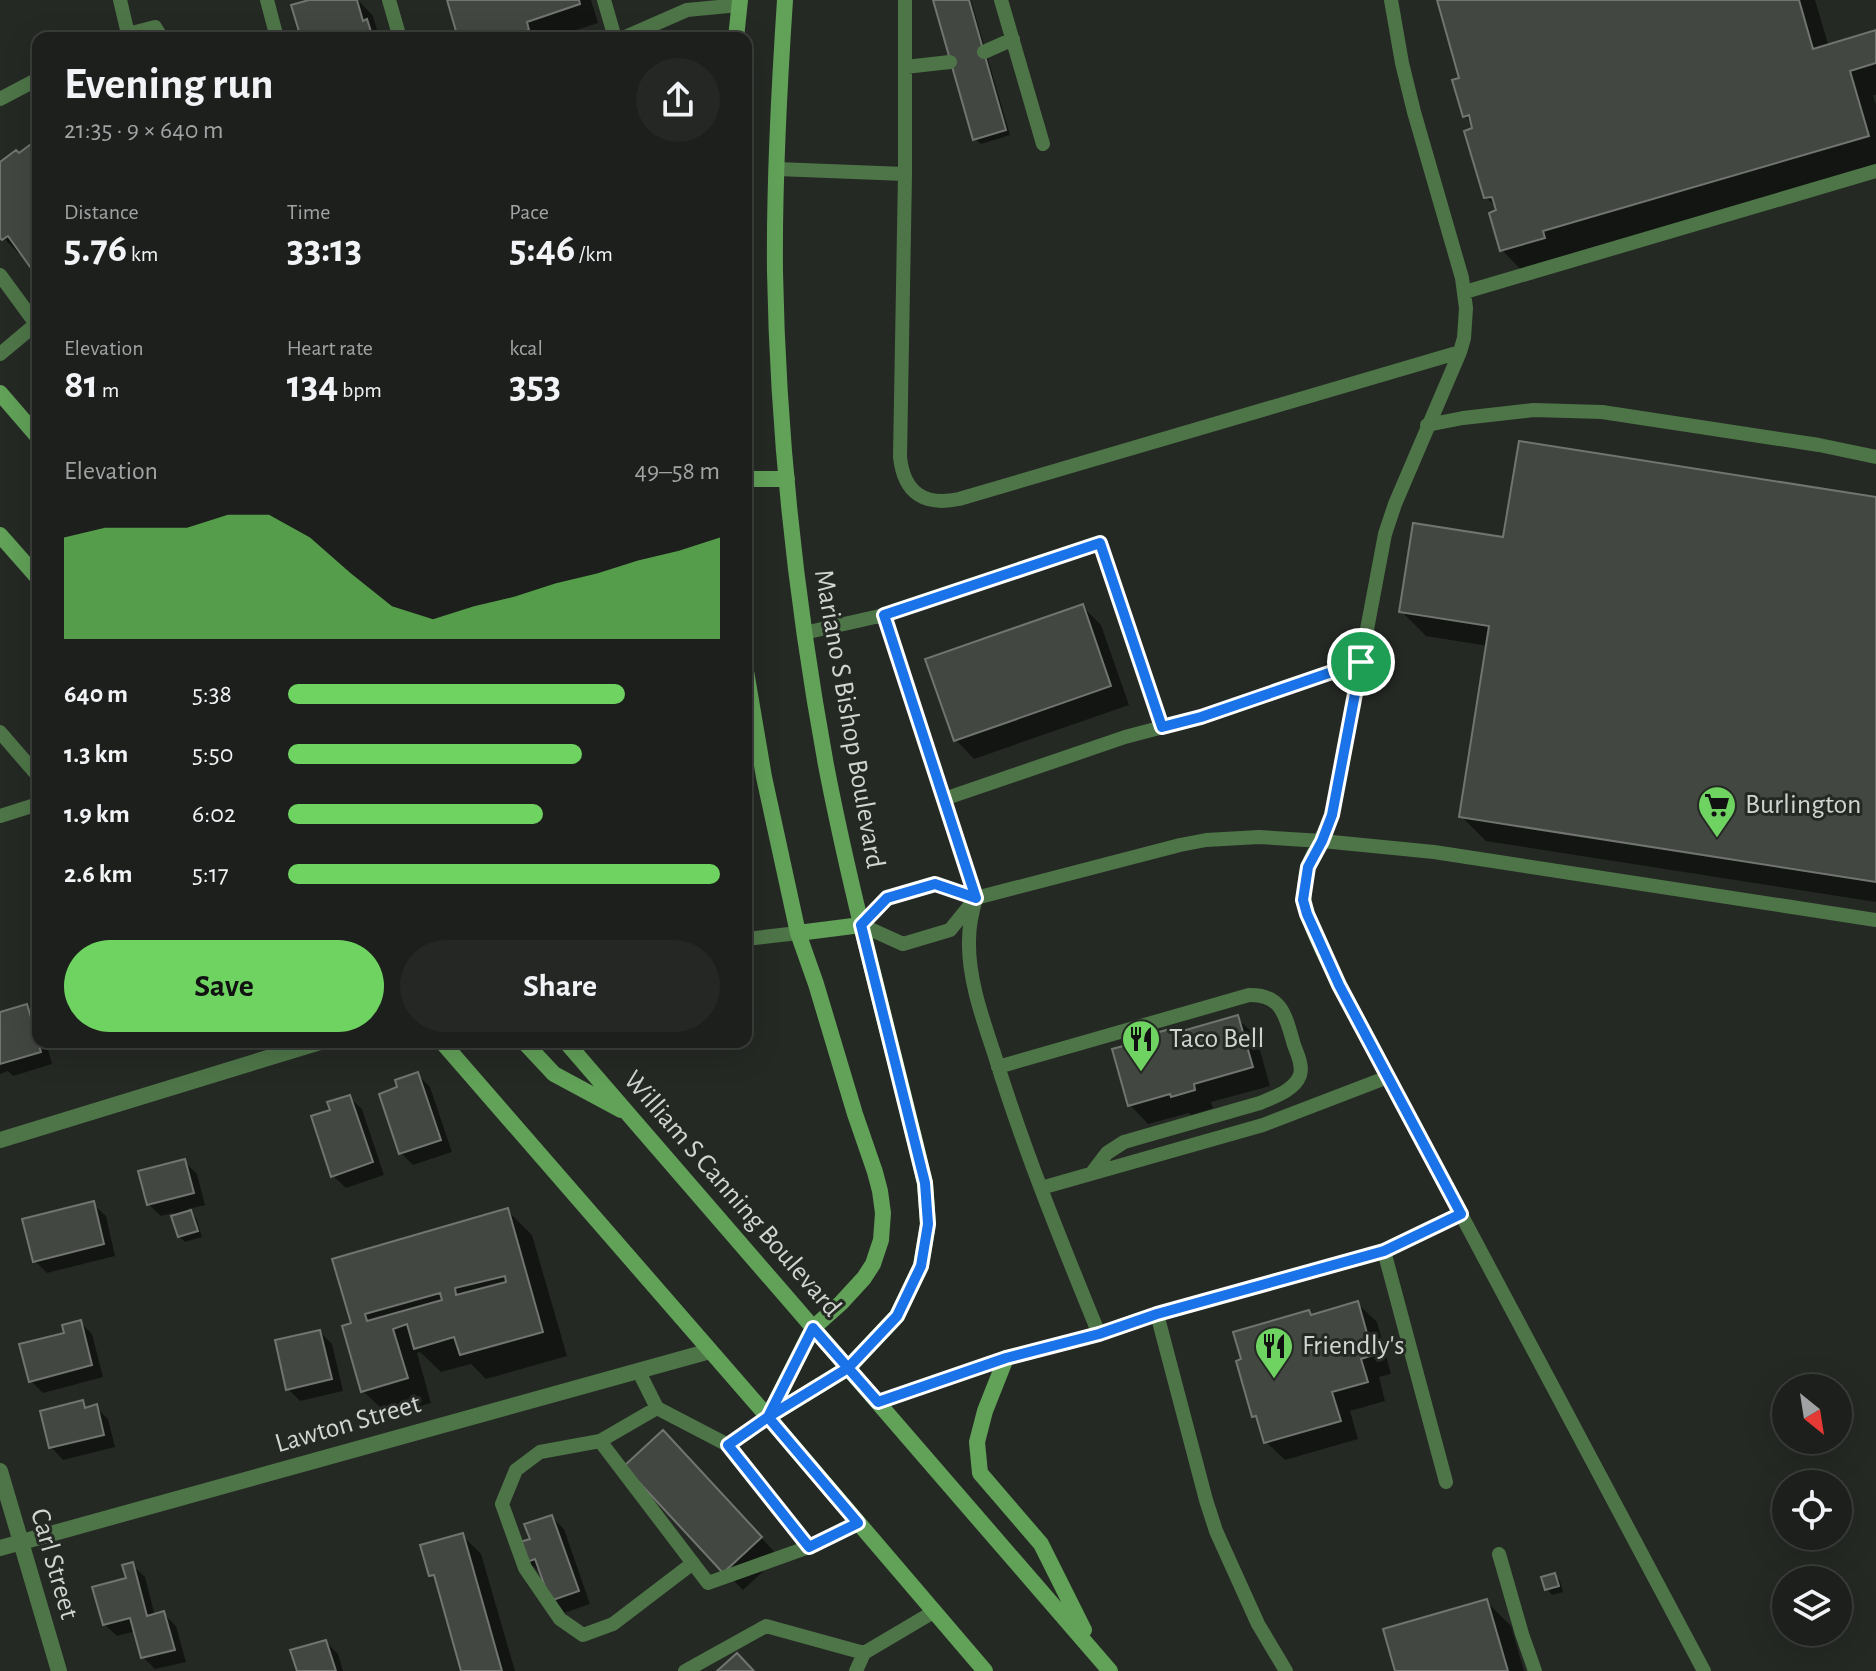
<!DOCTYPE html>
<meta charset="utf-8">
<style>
body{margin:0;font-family:"Alegreya Sans",sans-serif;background:#252724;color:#f1f3f6;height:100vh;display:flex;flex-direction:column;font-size:30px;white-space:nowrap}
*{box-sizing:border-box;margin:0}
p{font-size:26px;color:#a0a2a3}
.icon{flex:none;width:44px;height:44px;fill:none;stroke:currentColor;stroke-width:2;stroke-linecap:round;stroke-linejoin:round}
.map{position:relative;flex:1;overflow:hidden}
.side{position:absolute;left:32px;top:32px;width:720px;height:1016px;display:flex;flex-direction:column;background:#1c1f1b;border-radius:16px;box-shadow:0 8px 32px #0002,0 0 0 2px #3a3d3a}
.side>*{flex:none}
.needle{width:52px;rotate:150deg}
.controls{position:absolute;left:1772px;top:1374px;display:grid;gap:16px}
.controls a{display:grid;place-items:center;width:80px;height:80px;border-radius:50%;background:#1c1f1b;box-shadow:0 8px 32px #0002,0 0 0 2px #3a3d3a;font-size:40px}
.pin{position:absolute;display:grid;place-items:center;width:68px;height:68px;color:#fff;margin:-34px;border:4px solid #fff;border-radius:50%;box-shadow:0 2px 8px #0007}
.round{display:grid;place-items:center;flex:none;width:84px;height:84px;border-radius:42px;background:#252724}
.overview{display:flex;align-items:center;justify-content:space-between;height:136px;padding:0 32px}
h1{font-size:44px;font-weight:700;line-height:60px}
.stats{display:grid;grid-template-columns:repeat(3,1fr);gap:12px;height:136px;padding:8px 32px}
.stats div{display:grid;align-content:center}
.stats b{font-size:40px;font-weight:700}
.stats small{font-size:22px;font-weight:400}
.stats p{font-size:22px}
.chart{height:224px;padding:16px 32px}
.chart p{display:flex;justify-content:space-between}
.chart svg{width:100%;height:144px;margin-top:8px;fill:#6ed360;opacity:.7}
.button{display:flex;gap:16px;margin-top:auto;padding:16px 32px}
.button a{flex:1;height:92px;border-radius:48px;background:#6ed360;color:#111;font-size:32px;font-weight:700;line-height:92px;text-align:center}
.button a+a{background:#252724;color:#f1f3f6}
ul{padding:0 32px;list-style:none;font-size:26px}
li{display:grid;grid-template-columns:128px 96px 1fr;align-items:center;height:60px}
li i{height:20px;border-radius:10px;background:#6ed360}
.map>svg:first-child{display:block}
.shadow{fill:#0007}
.building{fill:#434742;stroke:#70756f;stroke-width:2;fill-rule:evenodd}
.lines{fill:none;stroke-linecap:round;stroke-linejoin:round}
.lane{stroke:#4e7548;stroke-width:14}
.street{stroke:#4e7548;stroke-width:16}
.secondary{stroke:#61a158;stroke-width:16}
.route-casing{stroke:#fff;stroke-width:16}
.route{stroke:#1a73e8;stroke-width:10}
.labels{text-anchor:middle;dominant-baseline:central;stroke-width:6;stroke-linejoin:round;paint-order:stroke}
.street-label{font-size:28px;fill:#d1d4d1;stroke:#252924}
.poi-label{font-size:28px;fill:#d1d4d1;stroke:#252924;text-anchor:start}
</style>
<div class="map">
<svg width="1876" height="1671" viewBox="0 0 1876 1671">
<rect width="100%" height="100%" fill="#252924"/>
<path class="shadow" d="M316,0H358L373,16L378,33L383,38H303Z
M449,0H591L598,23L551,38H460Z
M935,0H971L1010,135L981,144L975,139Z
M1439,0H1815L1829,47L1876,32V95H1873L1876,105V166L1526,275L1502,250L1500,211L1486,197L1475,129L1474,125L1465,116L1462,79Z
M38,141V274L0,234V164L19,155Z
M1876,499V902L1486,841L1461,816L1488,646L1426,636L1401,611L1505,540Z
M1083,607L1101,625L1129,705L974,759L956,740Z
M26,1006L38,1018V1042H46L52,1064L13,1076L8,1071L0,1074V1014Z
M1237,1018L1256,1036L1270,1086L1211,1102L1213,1108L1191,1115L1189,1113L1148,1124L1130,1105L1177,1029L1181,1034Z
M418,1075L430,1087L452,1152L413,1165L401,1153L400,1088Z
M349,1097L362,1109L384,1175L346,1188L333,1176L332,1111Z
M185,1162L197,1174L205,1205L188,1209L196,1218L202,1237L185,1242L179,1236L173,1213L161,1216L148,1204Z
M93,1204L106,1216L115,1256L47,1273L35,1261Z
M507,1210L532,1235L567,1356L486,1379L471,1364L441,1372L420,1352L417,1353L431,1403L388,1415L363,1391L354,1325L335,1260Z
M1358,1304L1377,1322L1391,1374L1379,1377L1385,1401L1350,1411L1358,1439L1285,1460L1266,1442L1260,1423L1254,1416L1309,1312L1313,1316Z
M80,1322L92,1334L103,1377L43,1393L31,1381L66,1334Z
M320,1332L332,1344L343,1391L300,1401L288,1389Z
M82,1403L89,1409L96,1407L108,1419L115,1447L63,1460L51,1447Z
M681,1451L779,1557L743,1590L724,1571Z
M552,1517L564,1529L590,1604L564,1613L552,1600L541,1573L528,1561L532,1540Z
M462,1535L481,1554L515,1671H464L438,1582L431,1575Z
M132,1565L145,1577L155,1616L164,1614L176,1626L186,1662L155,1669L143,1657L136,1631L117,1636L104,1624Z
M1555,1576L1560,1581L1563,1592L1552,1595L1547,1589Z
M1486,1601L1511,1626L1524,1671H1397Z
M326,1642L338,1654L343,1671H299Z"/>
<path class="building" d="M309,0H357L363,21L367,19L373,38H301L291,5Z
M447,0H579L580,4L527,22L529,30L500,38H458Z
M933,0H969L1006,130L973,140Z
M1437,0H1799L1813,49L1876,30V63L1850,71L1869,136L1543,231L1545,238L1500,251L1489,213L1496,210L1492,197L1484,198L1464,131L1472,128L1469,115L1463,117L1452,80L1459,78Z
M38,139V278L8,236L2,240L0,238V162L16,150L19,153Z
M1519,441L1876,497V882L1459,817L1489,626L1399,612L1413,523L1503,537Z
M1083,604L1111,686L954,741L925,659Z
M27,1004L41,1052L0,1064V1012Z
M1238,1015L1253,1067L1194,1084L1195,1090L1171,1097L1170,1094L1128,1106L1112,1049L1153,1038L1152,1034L1177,1027L1179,1032Z
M418,1072L441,1140L399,1154L379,1094L397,1087L395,1080Z
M350,1095L373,1162L331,1177L311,1116L330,1110L327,1102Z
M185,1159L194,1193L147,1205L138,1171Z
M94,1201L104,1244L33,1262L22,1219Z
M508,1208L543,1332L460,1355L454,1337L414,1349L407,1324L393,1329L408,1378L361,1392L342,1326L351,1323L332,1259ZM505,1276L506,1282L456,1295L455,1288ZM440,1293L442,1300L367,1321L365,1314Z
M191,1210L198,1231L178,1237L171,1216Z
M1358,1301L1373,1355L1361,1359L1368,1382L1332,1392L1341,1421L1264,1443L1256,1416L1252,1417L1236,1361L1241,1359L1233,1332L1309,1310L1311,1315Z
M81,1320L92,1365L29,1382L19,1344L64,1333L62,1325Z
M320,1330L332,1379L286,1390L275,1340Z
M83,1400L85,1408L97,1404L104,1435L49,1448L40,1411Z
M663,1430L762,1537L723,1573L624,1466Z
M552,1515L579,1591L550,1601L535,1559L527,1562L520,1542L530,1539L524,1524Z
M463,1533L502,1671H461L434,1575L429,1576L420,1545Z
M133,1562L147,1616L164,1611L175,1650L141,1658L130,1618L103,1625L92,1587L126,1578L122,1565Z
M1555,1573L1559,1586L1545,1590L1541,1577Z
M1487,1599L1508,1671H1395L1383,1629Z
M326,1640L336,1671H297L290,1650Z
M737,1653L754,1671H717Z"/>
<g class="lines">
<path class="lane" d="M267,0L277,38
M389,0L400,38
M604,0L615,38
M905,0V174L900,457C904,494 925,506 959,499L1460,352
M1001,0L1043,144
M1391,0L1402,63L1414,112L1462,278L1466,308L1464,338L1460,352L1395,504L1385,534L1332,815C1325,833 1314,849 1308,866C1294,908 1322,949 1339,985L1704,1671
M128,34L155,27L162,38
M119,38L128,34L120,0
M623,38L687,10L739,5
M984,52L1013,39
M905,67L950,62
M0,99L38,79
M777,169L905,174
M0,275L36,324L0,354
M1465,292L1876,171
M1427,425L1463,418L1534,410L1602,412L1819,445L1876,457
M884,615L976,898C972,912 969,925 969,940C968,978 982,1017 994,1053C1023,1148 1061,1241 1099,1334
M804,633L884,615L1100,543L1162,727
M0,732L38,776
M944,799L1125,737L1201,717L1361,662
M0,816L38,804
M976,898L950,930L903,944L861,925L887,898L935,884L976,898L1180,845L1206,840L1259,837L1322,841L1434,852L1876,920
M746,939L798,933
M998,1067L1249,995C1283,994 1286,1018 1294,1045C1297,1053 1303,1065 1300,1075C1295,1090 1274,1097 1260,1103L1124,1142L1107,1153L1091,1174
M1041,1188L1263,1125L1388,1077
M1384,1251L1446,1482
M1157,1314L1206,1500L1216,1531L1258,1624L1286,1671
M638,1370L657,1408L728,1445L809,1547L858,1523
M878,1402L1006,1358L1099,1334L1157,1314L1384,1251L1461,1214
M657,1408L600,1441L708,1583L809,1547
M600,1441L540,1452L516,1470L502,1504L525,1568L560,1619L583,1635L613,1624L693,1563
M728,1445L768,1417
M1499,1554L1522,1634L1535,1671
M685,1671L766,1626L864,1653
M856,1671L864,1653L935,1611"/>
<path class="street" d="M0,1140L320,1042
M0,1471L59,1671
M0,1548L710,1351"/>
<path class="secondary" d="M736,38L740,0
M0,393L38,437
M746,479H787
M0,535L38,578
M746,671L764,777L798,933L816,984L855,1114L875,1172L880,1191L883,1213L881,1240L873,1264L864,1278L841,1303L813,1328L769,1415
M798,933L861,925
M442,1042L768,1417L985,1671
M524,1042L554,1074L621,1110
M566,1042L1110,1671
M1006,1358L985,1411L977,1442L980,1473L1041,1544L1084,1630
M768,1417L848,1368L897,1316L921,1266L928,1224L925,1183C892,1043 853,905 826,765C796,602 778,437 775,272C774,181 779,90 785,0"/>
</g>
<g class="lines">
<defs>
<path id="route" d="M1361,662L1201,717L1162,727L1100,543L884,615L976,898L935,884L887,898L861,925L925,1183L928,1224L921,1266L897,1316L848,1368L768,1417L858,1523L809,1547L728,1445L768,1417L813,1328L878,1402L1006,1358L1099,1334L1157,1314L1384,1251L1461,1214L1339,985L1307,914L1303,900L1308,867L1322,841L1332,815L1361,662"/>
</defs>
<use href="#route" class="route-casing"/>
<use href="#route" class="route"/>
</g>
<defs>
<symbol id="supermarket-pin" viewBox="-11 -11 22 30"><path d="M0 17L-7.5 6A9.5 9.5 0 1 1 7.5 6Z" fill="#6ed360" stroke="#252924"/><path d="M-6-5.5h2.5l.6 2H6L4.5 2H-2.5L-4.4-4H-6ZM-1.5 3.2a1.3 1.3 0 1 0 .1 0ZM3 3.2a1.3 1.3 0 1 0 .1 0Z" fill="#111"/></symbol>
<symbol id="restaurant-pin" viewBox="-11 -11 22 30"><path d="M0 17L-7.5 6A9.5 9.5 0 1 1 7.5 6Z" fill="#6ed360" stroke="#252924"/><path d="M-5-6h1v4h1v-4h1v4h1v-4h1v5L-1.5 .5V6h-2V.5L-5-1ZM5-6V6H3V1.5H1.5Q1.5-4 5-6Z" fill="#111"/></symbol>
</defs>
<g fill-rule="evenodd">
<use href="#supermarket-pin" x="1695" y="783" width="44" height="60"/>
<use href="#restaurant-pin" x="1119" y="1017" width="44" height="60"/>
<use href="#restaurant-pin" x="1252" y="1324" width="44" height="60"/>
</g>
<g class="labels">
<g class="street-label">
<text transform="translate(849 719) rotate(80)">Mariano S Bishop Boulevard</text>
<text transform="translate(732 1194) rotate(49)">William S Canning Boulevard</text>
<text transform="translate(348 1424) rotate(-16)">Lawton Street</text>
<text transform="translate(54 1564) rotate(74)">Carl Street</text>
</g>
<g class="poi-label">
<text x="1745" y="805">Burlington</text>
<text x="1169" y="1039">Taco Bell</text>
<text x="1302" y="1346">Friendly's</text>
</g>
</g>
</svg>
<div class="controls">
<a><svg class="needle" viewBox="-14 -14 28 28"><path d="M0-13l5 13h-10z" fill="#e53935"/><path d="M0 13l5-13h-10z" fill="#a0a2a3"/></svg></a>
<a><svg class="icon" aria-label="locate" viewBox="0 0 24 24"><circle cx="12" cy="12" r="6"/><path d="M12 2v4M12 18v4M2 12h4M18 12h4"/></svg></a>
<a><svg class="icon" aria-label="layers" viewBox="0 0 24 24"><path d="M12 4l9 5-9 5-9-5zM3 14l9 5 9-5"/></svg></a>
</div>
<div class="pin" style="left:1361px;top:662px;background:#1e9e55"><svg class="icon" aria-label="arrive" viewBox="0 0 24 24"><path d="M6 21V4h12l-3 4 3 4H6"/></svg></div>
<section class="side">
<div class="overview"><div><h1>Evening run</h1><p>21:35 · 9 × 640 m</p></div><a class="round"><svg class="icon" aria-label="share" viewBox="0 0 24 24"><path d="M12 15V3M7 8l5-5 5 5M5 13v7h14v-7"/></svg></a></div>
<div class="stats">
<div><p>Distance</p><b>5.76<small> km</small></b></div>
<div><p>Time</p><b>33:13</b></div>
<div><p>Pace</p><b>5:46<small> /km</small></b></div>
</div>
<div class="stats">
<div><p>Elevation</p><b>81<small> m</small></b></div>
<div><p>Heart rate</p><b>134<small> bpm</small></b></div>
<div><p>kcal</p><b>353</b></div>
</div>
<div class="chart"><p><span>Elevation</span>49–58 m</p>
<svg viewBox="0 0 160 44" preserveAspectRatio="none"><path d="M0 44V13L10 10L20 10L30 10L40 6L50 6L60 13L70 24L80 34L90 38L100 34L110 31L120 27L130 24L140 20L150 17L160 13V44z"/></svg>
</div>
<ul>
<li><b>640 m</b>5:38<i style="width:78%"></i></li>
<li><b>1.3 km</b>5:50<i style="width:68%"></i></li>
<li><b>1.9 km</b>6:02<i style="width:59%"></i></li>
<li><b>2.6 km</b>5:17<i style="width:100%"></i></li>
</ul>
<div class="button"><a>Save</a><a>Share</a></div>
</section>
</div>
